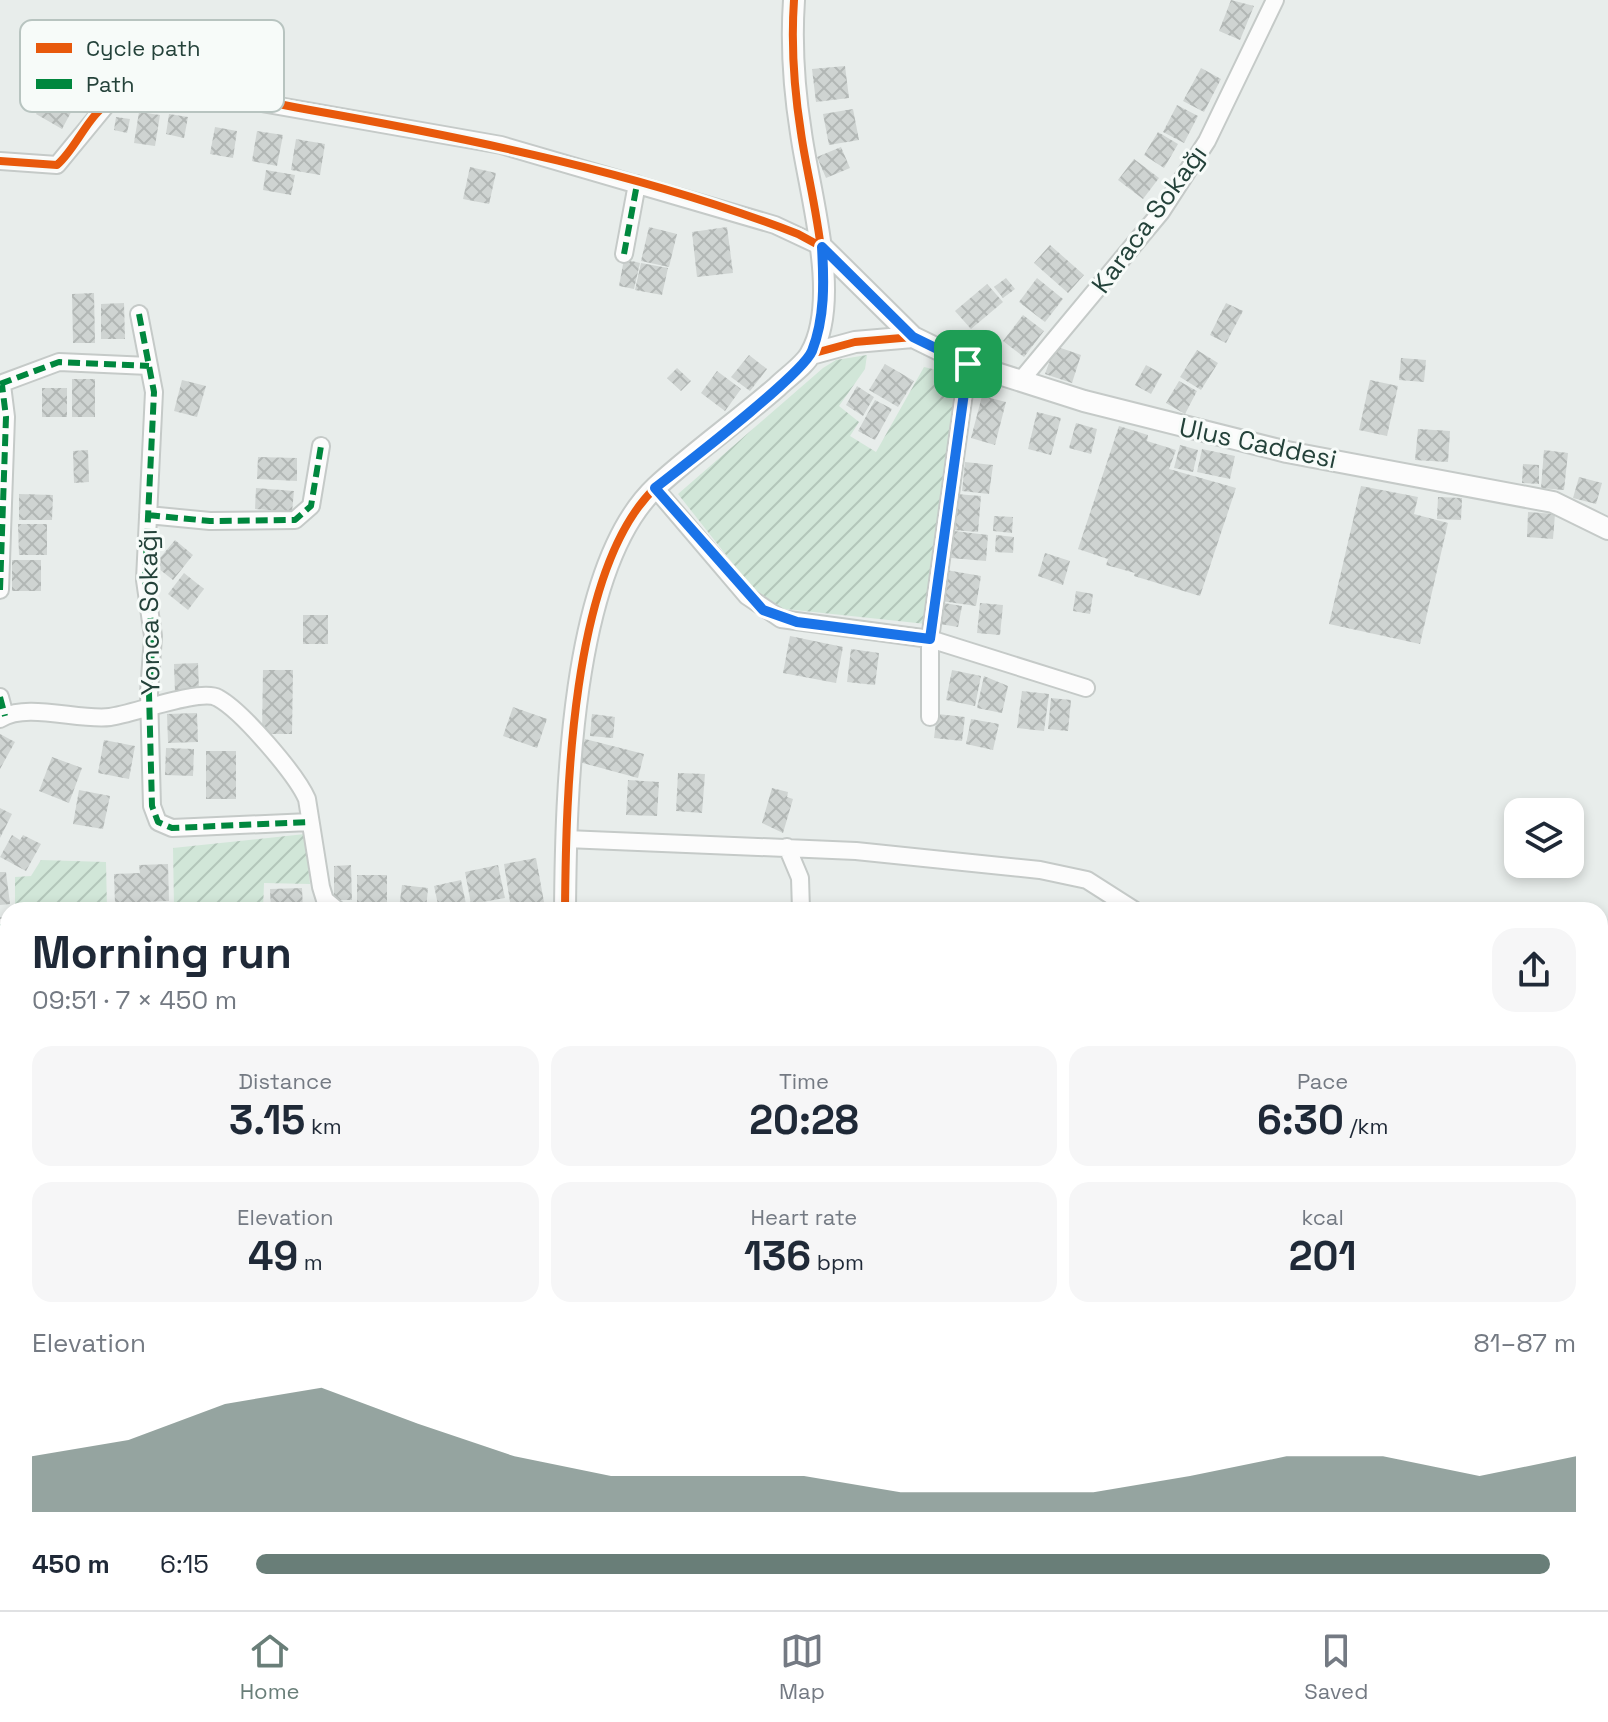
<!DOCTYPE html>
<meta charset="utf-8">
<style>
body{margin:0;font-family:"Space Grotesk",sans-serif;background:#f6f6f7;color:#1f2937;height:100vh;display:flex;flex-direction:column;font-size:30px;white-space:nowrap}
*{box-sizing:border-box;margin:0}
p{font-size:26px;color:#747a83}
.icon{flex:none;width:44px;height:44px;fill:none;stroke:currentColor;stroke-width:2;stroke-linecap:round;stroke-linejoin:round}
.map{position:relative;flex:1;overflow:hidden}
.panel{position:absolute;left:0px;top:902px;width:1608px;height:708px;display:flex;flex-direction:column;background:#fff;border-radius:24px 24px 0 0;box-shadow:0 4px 12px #0003}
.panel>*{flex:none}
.fabs{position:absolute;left:1504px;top:798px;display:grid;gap:16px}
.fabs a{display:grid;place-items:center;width:80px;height:80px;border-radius:16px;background:#fff;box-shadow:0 4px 12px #0003;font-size:40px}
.pin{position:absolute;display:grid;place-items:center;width:68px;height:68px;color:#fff;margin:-34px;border-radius:16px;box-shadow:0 4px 12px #0006}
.round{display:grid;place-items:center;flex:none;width:84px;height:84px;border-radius:24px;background:#f6f6f7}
.head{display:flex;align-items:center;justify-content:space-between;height:136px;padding:0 32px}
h1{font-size:44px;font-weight:700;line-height:60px}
.metrics{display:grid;grid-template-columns:repeat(3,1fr);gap:12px;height:136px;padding:8px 32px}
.metrics div{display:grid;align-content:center;border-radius:20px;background:#f6f6f7;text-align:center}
.metrics b{font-size:40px;font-weight:700}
.metrics small{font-size:22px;font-weight:400}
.metrics p{font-size:22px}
.chart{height:224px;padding:16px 32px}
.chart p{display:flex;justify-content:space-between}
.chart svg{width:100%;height:144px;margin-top:8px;fill:#697e78;opacity:.7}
ul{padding:0 32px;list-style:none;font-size:26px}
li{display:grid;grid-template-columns:128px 96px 1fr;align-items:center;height:60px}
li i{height:20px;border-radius:10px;background:#697e78}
.dock{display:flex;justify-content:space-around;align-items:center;height:112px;border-top:2px solid #e0e1e3;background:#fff;font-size:22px;color:#747a83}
.dock a{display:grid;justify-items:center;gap:4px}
.dock .active{color:#697e78}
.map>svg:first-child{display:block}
.garden{fill:url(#garden-furrows)}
.building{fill:url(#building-cross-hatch)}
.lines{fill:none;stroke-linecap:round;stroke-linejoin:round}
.minor-casing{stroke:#c5cac8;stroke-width:20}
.tertiary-casing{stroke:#c5cac8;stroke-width:24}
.minor{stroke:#fcfcfc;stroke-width:16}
.tertiary{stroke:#fcfcfc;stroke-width:20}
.quiet{stroke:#00873e;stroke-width:6;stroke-dasharray:12 6;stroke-linecap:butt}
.cycleway-casing{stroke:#f7fbf9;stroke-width:13}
.cycleway{stroke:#e8590c;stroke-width:8}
.route-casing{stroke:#fff;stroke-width:16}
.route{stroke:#1a73e8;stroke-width:10}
.labels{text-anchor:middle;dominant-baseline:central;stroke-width:6;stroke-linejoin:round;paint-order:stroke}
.street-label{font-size:26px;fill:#24423a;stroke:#f7fbf9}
.key{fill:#f7fbf9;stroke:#b8c4c0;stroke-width:2}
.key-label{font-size:22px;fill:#24423a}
</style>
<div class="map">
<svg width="1608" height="1610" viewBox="0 0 1608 1610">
<defs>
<pattern id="garden-furrows" width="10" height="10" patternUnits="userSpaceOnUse" patternTransform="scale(2)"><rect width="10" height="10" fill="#d1e6d8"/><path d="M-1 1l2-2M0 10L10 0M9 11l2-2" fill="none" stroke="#b3c6ba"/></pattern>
<pattern id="building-cross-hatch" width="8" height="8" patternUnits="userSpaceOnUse" patternTransform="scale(2)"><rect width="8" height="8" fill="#cfd4d2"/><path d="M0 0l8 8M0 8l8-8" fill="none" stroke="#b2b7b5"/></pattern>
</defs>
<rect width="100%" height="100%" fill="#e8edeb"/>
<path class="garden" d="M867,355L865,369L839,406L859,422L850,436L876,452L924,367L959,375L926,624L776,608L749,584L678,494L823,368L836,360Z
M305,834L310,884L264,883L263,910H113L174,907L173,848Z
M41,860L106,862L107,910H15V877L31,876Z
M8,1053V1233L0,1234V1054Z
M0,1523L8,1529V1602H111L113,1610H0Z
M380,1602H518L515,1610H375Z
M814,1602H960L964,1610H817Z
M1190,1602H1301L1296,1610H1158Z
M1322,1602H1586L1581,1610H1318Z"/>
<path class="building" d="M1231,0L1254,6L1240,40L1219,31Z
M845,66L849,98L816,102L812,69Z
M1201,68L1221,79L1204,112L1183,101Z
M50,89L76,103L62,129L36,114Z
M1177,105L1198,116L1184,143L1163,132Z
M853,109L859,140L829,145L823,114Z
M139,112L160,115L155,146L134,143Z
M169,114L188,117L184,138L166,134Z
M116,117L130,119L127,133L114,130Z
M215,127L237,131L233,158L210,154Z
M257,131L283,135L277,166L252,161Z
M1158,132L1178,144L1164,168L1144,155Z
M296,139L325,144L320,175L291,170Z
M841,147L850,168L826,178L817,157Z
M1134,159L1159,178L1143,199L1118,180Z
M470,167L496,173L489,204L463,199Z
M266,170L295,175L291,195L263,190Z
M649,227L677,234L669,267L641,261Z
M727,227L733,273L697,277L692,232Z
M1050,245L1084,275L1068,293L1034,263Z
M624,259L640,263L634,289L619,286Z
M641,263L668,268L662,295L635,290Z
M1006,278L1015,289L1003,298L994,287Z
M1037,278L1063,299L1045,322L1019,302Z
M987,284L1003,302L971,329L955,311Z
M94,293L95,343H73L72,294Z
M124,303L125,339H101V304Z
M1226,303L1243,311L1226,343L1210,335Z
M1023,315L1044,331L1024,357L1003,341Z
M1055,346L1081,355L1072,383L1045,374Z
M1197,350L1218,363L1201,390L1180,377Z
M749,355L767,369L750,391L731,377Z
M1401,358L1426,360L1424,382L1399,380Z
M885,364L914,381L898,407L869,390Z
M1146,365L1162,374L1151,394L1135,385Z
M677,368L691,381L681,391L667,378Z
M717,371L741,389L725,411L701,393Z
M72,379H95V417H72Z
M182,380L206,386L197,417L174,411Z
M1370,380L1398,386L1387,436L1359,430Z
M1179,381L1197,391L1185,414L1166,403Z
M857,386L874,397L863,416L846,405Z
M42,388H67V417H42Z
M982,396L1006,402L995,445L971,438Z
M875,400L892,409L875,440L858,431Z
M1037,412L1061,418L1051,455L1028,449Z
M1076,423L1097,429L1091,454L1069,448Z
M1119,426L1148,435L1147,441L1176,450L1169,469L1236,488L1200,596L1134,576L1135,573L1106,565L1108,559L1078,549Z
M1418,429L1450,431L1448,462L1415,460Z
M1180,445L1198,450L1193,472L1174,468Z
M1202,449L1235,456L1230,479L1197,472Z
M88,450L89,482L74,483L73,451Z
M1544,450L1568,453L1564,490L1541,488Z
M258,457L297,458V481L257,479Z
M965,462L993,465L989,494L962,491Z
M1523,464L1539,465V484L1522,483Z
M1579,477L1602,483L1596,504L1573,498Z
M1361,486L1418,497L1414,514L1448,523L1420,644L1329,624Z
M256,488L294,491L292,512L255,509Z
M19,494L53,495L52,520H19Z
M956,494L981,496L978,532L953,530Z
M1438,497L1462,498L1461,520L1437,519Z
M1528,512L1555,514L1553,539L1527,537Z
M994,516L1013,517L1012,533L993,531Z
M18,524H47V555H19Z
M954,531L988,535L986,561L951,558Z
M996,535L1014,537L1013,553L995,552Z
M175,540L193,555L173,580L154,565Z
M1045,553L1070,561L1063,585L1038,576Z
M12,560H41V591H12Z
M946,570L981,576L976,606L941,601Z
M184,573L204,589L188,610L168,594Z
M1076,591L1093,594L1090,614L1073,611Z
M944,603L962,606L958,627L940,624Z
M980,603L1003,605L1000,635L977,633Z
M303,615H328V644H303Z
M790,636L843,647L836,683L783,673Z
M851,649L879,653L875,685L847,682Z
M198,663L199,691L175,692L174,664Z
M263,670H293L292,734H262Z
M952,670L981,676L975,706L946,700Z
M984,676L1008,686L1002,713L977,708Z
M1022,691L1049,694L1044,731L1017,728Z
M1051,698L1071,700L1068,731L1048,729Z
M513,707L547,719L537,748L503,736Z
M197,713L198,742L168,743L167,714Z
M592,714L615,717L613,738L590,736Z
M937,714L965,717L962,741L934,738Z
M971,719L999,724L993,750L966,744Z
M0,734L15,742L0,769Z
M585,739L644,754L638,778L579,762Z
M104,740L135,746L129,779L98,773Z
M166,748L194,749L193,776L165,775Z
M206,751H236V799H206Z
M52,757L82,768L69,803L39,791Z
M678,773L705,774L702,813L676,811Z
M628,780L659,782L657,816L626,815Z
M772,788L788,792L787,797L793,799L783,833L762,823Z
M79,790L110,796L103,829L73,824Z
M0,808L12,814L0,838Z
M12,835L20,840L23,835L41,844L26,871L0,857Z
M536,858L544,902L511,908L504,864Z
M168,864L169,901L115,903L114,874L140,873L139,865Z
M351,865L352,900H334V866Z
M498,865L505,898L471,904L465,872Z
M0,872H6L10,904L0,905Z
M357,875H387V909H357Z
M461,880L466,904L439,909L434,886Z
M402,885L428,888L426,910L399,909Z
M302,888L303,910H271L270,889Z
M0,945L8,946V978L0,977Z
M1608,1395V1430L1600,1428Z
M0,1478L8,1483V1515L0,1510Z
M133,1602H198L180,1610H124L123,1607Z
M297,1602H331L325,1610H291Z
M756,1602H809L811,1607L760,1610Z
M969,1602H1003L1006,1610H972Z"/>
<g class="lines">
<defs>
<path id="minor" d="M0,161L57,165L108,103L139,93L188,90L501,145L775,225L822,247
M624,254L637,184
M139,314L154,392L145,580L153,636L149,693L152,806L158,822L172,828L310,822
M1022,379L1161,212L1207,141L1275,0
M0,384L59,362L149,366
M655,488L747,596L781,619L930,639L1086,688
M148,515L210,521L295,520L311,506L321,446
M0,590L6,417L2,385
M0,697L5,716
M930,717V639L968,364
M0,719C26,702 79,721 110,717C133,714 201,688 218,698C242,711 296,774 307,799L321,887L325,900L337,910
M566,839L856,851L1040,870L1087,880L1134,910
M787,847L800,878L801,910
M0,927L8,928
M1600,1316L1608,1325
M0,1346L8,1345
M1600,1387H1608
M0,1432L8,1437
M258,1602L268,1610
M672,1602L674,1610
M1052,1602L1054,1610
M219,1610L234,1602
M697,1610L716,1602
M1112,1610L1144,1602
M1304,1610L1309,1602"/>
<path id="tertiary" d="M913,337L968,364L1084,401L1287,452L1553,502L1608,529
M811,354L855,342L913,337L822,247
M565,910C566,797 570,568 656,487C694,452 738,421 777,387C787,377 805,365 811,353C842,298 809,192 801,133C794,89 791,44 794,0
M530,1610L532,1602
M1597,1610L1608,1592"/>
</defs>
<use href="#minor" class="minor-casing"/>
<use href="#tertiary" class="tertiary-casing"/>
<use href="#minor" class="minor"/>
<use href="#tertiary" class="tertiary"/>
<path class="quiet" d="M624,254L637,184
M139,314L154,392L145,580L153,636L149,693L152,806L158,822L172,828L310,822
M0,384L59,362L149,366
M148,515L210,521L295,520L311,506L321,446
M0,590L6,417L2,385
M0,697L5,716
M0,927L8,928
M1052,1602L1054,1610"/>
<defs>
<path id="cycleway" d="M0,161L57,165C79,146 89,109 118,98C176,76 251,100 310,110C473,139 643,174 798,234L822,247L913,337L855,342L811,354
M565,910C566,797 570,568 656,487C694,452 738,421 777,387C787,377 805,365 811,353C842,298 809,192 801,133C794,89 791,44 794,0"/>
</defs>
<use href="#cycleway" class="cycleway-casing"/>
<use href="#cycleway" class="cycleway"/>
</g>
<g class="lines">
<defs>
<path id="route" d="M822,247L913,337L968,364L930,639L797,622L763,610L655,488C683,466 802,375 812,351C825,318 824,282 822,247Z"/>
</defs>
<use href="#route" class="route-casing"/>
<use href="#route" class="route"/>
</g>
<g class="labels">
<g class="street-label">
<text transform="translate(1149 219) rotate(-54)">Karaca Sokağı</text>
<text transform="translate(1258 443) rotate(12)">Ulus Caddesi</text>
<text transform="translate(149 612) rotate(-91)">Yonca Sokağı</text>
</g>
</g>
<rect x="20" y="20" width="264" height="92" rx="12" class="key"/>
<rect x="36" y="43" width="36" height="10" fill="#e8590c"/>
<rect x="36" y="79" width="36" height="10" fill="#00873e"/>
<g class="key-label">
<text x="86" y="56">Cycle path</text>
<text x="86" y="92">Path</text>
</g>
</svg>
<div class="fabs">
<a><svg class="icon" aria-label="layers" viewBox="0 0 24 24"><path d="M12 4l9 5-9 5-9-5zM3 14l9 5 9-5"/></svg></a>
</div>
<div class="pin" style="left:968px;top:364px;background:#1e9e55"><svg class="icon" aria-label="arrive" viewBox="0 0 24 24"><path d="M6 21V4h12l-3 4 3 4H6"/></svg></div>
<section class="panel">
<div class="head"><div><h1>Morning run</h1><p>09:51 · 7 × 450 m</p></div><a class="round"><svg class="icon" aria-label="share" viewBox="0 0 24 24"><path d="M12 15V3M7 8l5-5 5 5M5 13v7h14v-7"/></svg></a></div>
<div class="metrics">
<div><p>Distance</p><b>3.15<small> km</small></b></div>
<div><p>Time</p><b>20:28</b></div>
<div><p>Pace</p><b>6:30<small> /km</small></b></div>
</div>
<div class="metrics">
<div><p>Elevation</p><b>49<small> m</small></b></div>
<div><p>Heart rate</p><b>136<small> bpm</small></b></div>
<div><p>kcal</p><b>201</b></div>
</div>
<div class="chart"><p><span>Elevation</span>81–87 m</p>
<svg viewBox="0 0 160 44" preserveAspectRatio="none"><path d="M0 44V27L10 22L20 11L30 6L40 17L50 27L60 33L70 33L80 33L90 38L100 38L110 38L120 33L130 27L140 27L150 33L160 27V44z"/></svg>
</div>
<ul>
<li><b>450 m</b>6:15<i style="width:98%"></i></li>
</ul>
</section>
</div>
<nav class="dock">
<a class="active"><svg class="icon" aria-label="home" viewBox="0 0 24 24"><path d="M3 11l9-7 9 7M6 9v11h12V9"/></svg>Home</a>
<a><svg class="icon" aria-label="map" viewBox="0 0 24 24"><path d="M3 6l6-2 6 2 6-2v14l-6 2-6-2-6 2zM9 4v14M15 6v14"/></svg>Map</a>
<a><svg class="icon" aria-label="saved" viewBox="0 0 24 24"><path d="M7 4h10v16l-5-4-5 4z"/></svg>Saved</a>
</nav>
